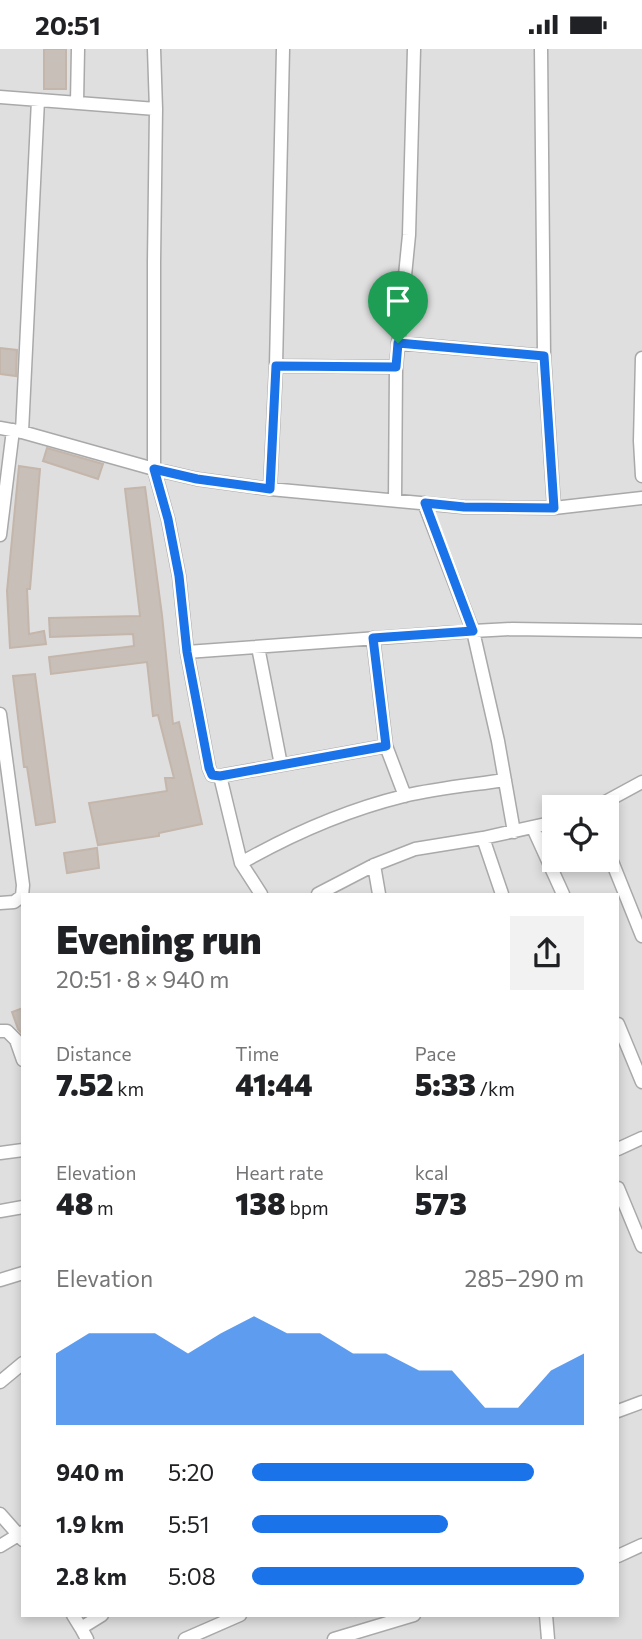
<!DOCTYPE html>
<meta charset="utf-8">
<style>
body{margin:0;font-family:Commissioner,sans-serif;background:#f2f2f2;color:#202124;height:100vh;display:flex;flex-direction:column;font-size:26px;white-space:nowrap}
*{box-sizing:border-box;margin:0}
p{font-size:23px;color:#757577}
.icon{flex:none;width:38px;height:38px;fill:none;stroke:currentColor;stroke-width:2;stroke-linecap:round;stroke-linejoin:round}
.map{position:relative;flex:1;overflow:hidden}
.sheet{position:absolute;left:21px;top:844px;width:598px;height:724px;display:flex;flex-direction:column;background:#fff;border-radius:0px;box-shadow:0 4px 10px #0003}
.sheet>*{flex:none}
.tools{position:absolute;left:542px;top:746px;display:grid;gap:14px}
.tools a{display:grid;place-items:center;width:77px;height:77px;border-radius:0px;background:#fff;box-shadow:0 4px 10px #0003;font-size:35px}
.pin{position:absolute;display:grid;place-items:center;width:60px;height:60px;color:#fff;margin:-72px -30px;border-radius:50% 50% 50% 0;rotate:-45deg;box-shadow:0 0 7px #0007}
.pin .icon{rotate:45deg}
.round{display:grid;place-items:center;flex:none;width:74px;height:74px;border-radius:0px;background:#f2f2f2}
.overview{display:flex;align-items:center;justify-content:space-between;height:119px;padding:0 35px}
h1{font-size:38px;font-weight:800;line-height:52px}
.stats{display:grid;grid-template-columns:repeat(3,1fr);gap:10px;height:119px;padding:7px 35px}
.stats div{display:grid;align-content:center}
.stats b{font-size:30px;font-weight:800}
.stats small{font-size:19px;font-weight:400}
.stats p{font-size:19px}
.chart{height:196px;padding:14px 35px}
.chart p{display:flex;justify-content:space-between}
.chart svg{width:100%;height:126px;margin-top:7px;fill:#1a73e8;opacity:.7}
ul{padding:0 35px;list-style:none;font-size:23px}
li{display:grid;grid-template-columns:112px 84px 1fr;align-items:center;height:52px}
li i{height:18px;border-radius:9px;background:#1a73e8}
.status{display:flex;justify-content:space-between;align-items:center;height:49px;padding:0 35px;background:#fff;direction:ltr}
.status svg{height:19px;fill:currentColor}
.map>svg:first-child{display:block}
.residential{fill:#e0dfdf;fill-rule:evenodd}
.building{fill:#c7bfb8;stroke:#c4b6ab;stroke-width:2}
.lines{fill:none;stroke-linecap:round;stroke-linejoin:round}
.minor-casing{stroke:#a9a9a9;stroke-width:15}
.minor{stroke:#fff;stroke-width:12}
.route-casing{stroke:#fff;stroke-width:14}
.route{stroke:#1a73e8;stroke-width:9}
</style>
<div class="status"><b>20:51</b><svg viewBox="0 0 49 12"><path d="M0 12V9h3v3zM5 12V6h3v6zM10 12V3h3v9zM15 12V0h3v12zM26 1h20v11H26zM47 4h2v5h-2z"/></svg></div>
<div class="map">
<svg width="642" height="1590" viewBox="0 0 642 1590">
<rect width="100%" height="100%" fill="#f2efe9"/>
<path class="residential" d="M0,0H642V1590H0ZM555,758H607V810H555ZM23,845H618V1566H23Z"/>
<path class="building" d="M44,0H66V40H44Z
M0,299L17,301L16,327L0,325Z
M47,399L103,415L98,430L43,412Z
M19,417L40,420L30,540H27L29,585L44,582L46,595L10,599L7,542Z
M145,438L162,566L173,675L179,673L202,775L159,784V787L98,796L89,754L167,742L165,729H174L158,666L153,667L147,613L51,625L49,608L134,597L133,585L50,588L49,569L140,567L125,440Z
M35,625L55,773L36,776L27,718H24L13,627Z
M97,799L99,819L67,824L64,804Z
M23,959V986L18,980L12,963Z"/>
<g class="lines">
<defs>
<path id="minor" d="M154,0L156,60
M541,0L544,307L554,459
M0,48L156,60L154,213V420L168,470L179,527L187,603L209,719L212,726L220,727L386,697
M77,54L78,0
M398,294L544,307
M642,309L640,392L642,427
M276,317L396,318
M0,379L22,383L154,420L197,430L270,440L463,458L554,459L642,449
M22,383L38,51
M270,440L276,317L283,0
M395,451L396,318L409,186L414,0
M0,486L13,381
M373,589L386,697L405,747
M258,598L281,716
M187,603L473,582L424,454
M0,665L23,836L22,847L14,853L0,854
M220,727L241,814L261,845
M596,758L642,733
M533,779L563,845
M514,783L498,692L473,582L512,580L642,582
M483,789L502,845
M607,800L642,887
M241,814C292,785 347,761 404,747C437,739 472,736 505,731
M374,816L379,845
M318,845L374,816L415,800L483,789L555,773
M618,975L642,1033
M0,982H7L16,991L23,1011
M618,1100L642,1089
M0,1104L23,1101
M618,1139L642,1197
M0,1162L23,1158
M0,1231L23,1224
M0,1333L23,1314
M618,1362L642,1353
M0,1465L23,1491
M0,1497L23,1483
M618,1507L642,1496
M73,1566L81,1579
M546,1566L548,1590
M87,1590L81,1579L102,1566
M185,1590L240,1566
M334,1590L414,1566"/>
</defs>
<use href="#minor" class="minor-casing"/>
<use href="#minor" class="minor"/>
</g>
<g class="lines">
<defs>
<path id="route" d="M398,294L544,307L554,459L464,458L425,454L473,582L373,589L386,697L220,727L212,726L209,719L187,603L179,527L168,470L154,420L197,430L270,440L276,317L396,318Z"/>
</defs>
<use href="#route" class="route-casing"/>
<use href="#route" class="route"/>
</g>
</svg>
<div class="tools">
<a><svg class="icon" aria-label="locate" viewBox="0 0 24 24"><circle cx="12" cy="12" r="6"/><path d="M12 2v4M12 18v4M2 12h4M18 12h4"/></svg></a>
</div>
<div class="pin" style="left:398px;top:294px;background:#1e9e55"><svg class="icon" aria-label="arrive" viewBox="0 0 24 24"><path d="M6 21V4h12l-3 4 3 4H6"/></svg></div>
<section class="sheet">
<div class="overview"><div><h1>Evening run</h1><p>20:51 · 8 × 940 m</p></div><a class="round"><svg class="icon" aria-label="share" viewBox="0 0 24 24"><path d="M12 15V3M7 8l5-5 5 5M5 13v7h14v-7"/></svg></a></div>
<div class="stats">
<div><p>Distance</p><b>7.52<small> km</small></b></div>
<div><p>Time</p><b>41:44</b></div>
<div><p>Pace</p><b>5:33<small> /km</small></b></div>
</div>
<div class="stats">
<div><p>Elevation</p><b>48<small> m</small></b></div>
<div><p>Heart rate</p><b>138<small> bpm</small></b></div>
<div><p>kcal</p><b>573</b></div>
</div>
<div class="chart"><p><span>Elevation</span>285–290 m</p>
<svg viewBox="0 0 160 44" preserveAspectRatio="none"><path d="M0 44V19L10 12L20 12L30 12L40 19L50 12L60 6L70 12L80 12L90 19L100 19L110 25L120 25L130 38L140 38L150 25L160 19V44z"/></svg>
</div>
<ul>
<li><b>940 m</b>5:20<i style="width:85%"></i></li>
<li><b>1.9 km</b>5:51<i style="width:59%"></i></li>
<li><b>2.8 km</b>5:08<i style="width:100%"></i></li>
</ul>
</section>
</div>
